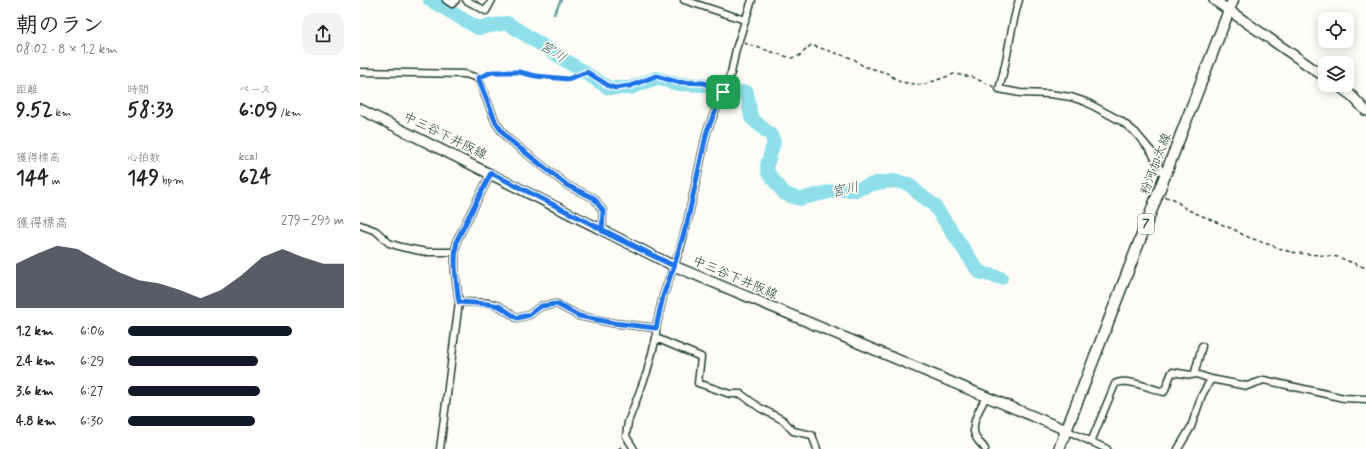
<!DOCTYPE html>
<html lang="ja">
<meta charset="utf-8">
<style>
body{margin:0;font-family:Mynerve,"Klee One",sans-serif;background:#f2f2f2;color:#222;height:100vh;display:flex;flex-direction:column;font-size:15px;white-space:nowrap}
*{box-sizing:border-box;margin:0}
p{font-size:13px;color:#767676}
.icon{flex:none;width:22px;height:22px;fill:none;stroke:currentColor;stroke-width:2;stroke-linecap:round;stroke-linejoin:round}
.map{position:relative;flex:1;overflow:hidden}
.panel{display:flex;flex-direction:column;background:#fff;width:360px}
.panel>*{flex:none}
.controls{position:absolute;left:958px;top:12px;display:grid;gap:8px}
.controls a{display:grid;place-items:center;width:36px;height:36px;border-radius:8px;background:#fff;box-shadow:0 2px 10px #0003;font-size:20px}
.pin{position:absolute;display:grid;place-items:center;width:34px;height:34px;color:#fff;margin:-17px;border-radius:8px;box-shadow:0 2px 6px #0006}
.round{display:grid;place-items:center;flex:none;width:42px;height:42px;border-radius:12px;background:#f2f2f2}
.summary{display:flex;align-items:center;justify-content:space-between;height:68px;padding:0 16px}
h1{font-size:22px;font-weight:700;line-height:30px}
.figures{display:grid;grid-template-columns:repeat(3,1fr);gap:6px;height:68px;padding:4px 16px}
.figures div{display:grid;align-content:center}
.figures b{font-size:20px;font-weight:700}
.figures small{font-size:11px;font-weight:400}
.figures p{font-size:11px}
.chart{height:112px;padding:8px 16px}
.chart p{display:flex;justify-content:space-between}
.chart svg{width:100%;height:72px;margin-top:4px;fill:#111827;opacity:.7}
ul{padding:0 16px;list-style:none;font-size:13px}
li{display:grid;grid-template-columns:64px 48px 1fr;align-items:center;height:30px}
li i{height:10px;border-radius:5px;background:#111827}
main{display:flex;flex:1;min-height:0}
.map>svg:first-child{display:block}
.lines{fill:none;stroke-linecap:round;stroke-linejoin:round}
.stream{stroke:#629ea1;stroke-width:2.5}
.river{stroke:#8edfe9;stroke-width:14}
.street-casing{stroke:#1f3d34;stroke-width:9}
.secondary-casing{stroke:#1f3d34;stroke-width:12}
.primary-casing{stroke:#1f3d34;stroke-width:13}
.path{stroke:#1f3d34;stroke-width:1.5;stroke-dasharray:4 3;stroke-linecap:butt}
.street{stroke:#fdfcf7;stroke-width:6}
.secondary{stroke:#fdfcf7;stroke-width:9}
.primary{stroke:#fdfcf7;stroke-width:10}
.route-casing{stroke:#fff;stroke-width:8}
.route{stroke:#1a73e8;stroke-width:5}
.labels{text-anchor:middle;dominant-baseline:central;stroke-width:3.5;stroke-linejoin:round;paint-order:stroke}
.shield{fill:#fdfcf7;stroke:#62766e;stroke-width:1}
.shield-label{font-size:12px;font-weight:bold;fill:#1f3d34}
.street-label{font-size:13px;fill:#1f3d34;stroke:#fdfcf7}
.water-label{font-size:14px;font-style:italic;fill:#355d58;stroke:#fdfcf7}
</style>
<main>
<section class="panel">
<div class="summary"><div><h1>朝のラン</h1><p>08:02 · 8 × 1.2 km</p></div><a class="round"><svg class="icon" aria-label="share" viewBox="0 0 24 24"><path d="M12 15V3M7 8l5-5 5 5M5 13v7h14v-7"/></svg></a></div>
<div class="figures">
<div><p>距離</p><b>9.52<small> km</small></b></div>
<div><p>時間</p><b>58:33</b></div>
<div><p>ペース</p><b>6:09<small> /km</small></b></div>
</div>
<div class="figures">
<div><p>獲得標高</p><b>144<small> m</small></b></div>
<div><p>心拍数</p><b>149<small> bpm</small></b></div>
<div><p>kcal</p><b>624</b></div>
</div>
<div class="chart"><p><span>獲得標高</span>279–293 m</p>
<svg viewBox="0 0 160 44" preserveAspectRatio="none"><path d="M0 44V17L10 11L20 6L30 8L40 15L50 22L60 27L70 29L80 33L90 38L100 33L110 24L120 13L130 8L140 13L150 17L160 17V44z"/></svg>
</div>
<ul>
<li><b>1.2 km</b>6:06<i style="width:76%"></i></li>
<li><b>2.4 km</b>6:29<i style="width:60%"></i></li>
<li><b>3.6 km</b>6:27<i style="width:61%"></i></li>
<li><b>4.8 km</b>6:30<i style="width:59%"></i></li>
</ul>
</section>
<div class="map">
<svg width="1006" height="449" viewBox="0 0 1006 449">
<rect width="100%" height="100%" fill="#fdfcf7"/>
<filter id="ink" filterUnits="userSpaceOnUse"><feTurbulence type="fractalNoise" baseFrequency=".025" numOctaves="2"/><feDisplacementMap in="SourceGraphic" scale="8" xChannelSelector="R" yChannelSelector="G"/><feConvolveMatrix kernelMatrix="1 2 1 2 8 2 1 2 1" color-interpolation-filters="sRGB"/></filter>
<g filter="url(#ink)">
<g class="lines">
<path class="stream" d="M194,14L201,0"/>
<path class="river" d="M70,0L118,28L147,23L249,88H270L296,78L318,84L343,85
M366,93L387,92L391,118L411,135L414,142L407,165L408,173L425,194L440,199L477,190H495L516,183L534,181L549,184L558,193L574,205L619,272L641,278"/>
<defs>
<path id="street" d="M86,0L92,4L96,0
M106,0L126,11L132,0
M324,0L385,20
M659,0C650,29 648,60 639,89L660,93L690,94L711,97L726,102L761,121L775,132L791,151L801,171L806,173
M0,72L105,74L118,78L136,123L147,138L208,186L234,198L243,211L242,231
M0,225L16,231L29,243L41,247L66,252H95
M99,302L129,303L139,306L157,318L169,315L181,306L197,304L219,316L253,323L296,328
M296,338L341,357L338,383L370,394H381L400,408L423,420L433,431L452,435L457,449
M842,346L835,372L836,374L851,379
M706,430L747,449
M731,442L755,384C766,377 791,389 804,392L812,372L831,375L836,374
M80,449L99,302L95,273V252L97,240L131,173
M274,449L266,436L268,422L287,372L296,338V328L303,296L320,249L327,223L347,131L371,73L376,49L392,0
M625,449C623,445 619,443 617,439C608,426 620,409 626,397
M818,449L831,427L842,395L851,379L887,386L904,380L984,398L1006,399"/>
<path id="secondary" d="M854,0L965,77
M977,85L992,96L1006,111
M0,109L314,266L706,430"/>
<path id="primary" d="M699,449L873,0"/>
</defs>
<use href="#street" class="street-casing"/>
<use href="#secondary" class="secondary-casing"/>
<use href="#primary" class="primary-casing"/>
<path class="path" d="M384,43L431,58L439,56L451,45L494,59L503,66L527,73L540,82L563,85L594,74L612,77L634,87
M124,75L132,72H159L176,76L208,79L227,73L249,86L255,87L270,86L296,76L317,82L344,83L358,90
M805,197L814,199L826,209L875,230L885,236L930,252L978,257L1006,268
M258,449L264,445"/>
<use href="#street" class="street"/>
<use href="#secondary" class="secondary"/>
<use href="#primary" class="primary"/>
</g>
</g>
<g class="lines" filter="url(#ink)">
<defs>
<path id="route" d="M363,92L347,131L327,223L314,266L131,173L97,240C93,261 96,281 99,302L129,304L139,306L157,318L169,315L181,306L197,304L219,316L253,323L296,328L303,296L314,266L242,231L243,211L234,198L208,186L147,138L136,123L118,78L132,72H159L176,76L208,79L227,72L249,86L255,88L270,86L296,76L317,82L344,83L363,92"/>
</defs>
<use href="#route" class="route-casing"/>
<use href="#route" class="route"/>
</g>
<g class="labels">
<rect class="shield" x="778" y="214" width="16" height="20" rx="3"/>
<g class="shield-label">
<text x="786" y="224">7</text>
</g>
<g class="street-label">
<text transform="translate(85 136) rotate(26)">中三谷下井阪線</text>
<text transform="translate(796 164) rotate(-69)">粉河加太線</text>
<text transform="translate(375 278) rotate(23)">中三谷下井阪線</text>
</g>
<g class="water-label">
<text transform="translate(193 52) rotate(33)">宮川</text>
<text transform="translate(485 190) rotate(-12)">宮川</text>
</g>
</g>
</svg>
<div class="controls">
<a><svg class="icon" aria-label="locate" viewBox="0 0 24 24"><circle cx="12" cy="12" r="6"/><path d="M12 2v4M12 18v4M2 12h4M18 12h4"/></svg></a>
<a><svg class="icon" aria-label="layers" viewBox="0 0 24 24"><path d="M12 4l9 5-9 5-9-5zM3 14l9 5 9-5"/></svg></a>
</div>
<div class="pin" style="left:363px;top:92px;background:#1e9e55"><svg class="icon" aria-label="arrive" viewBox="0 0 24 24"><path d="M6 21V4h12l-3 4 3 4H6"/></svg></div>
</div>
</main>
